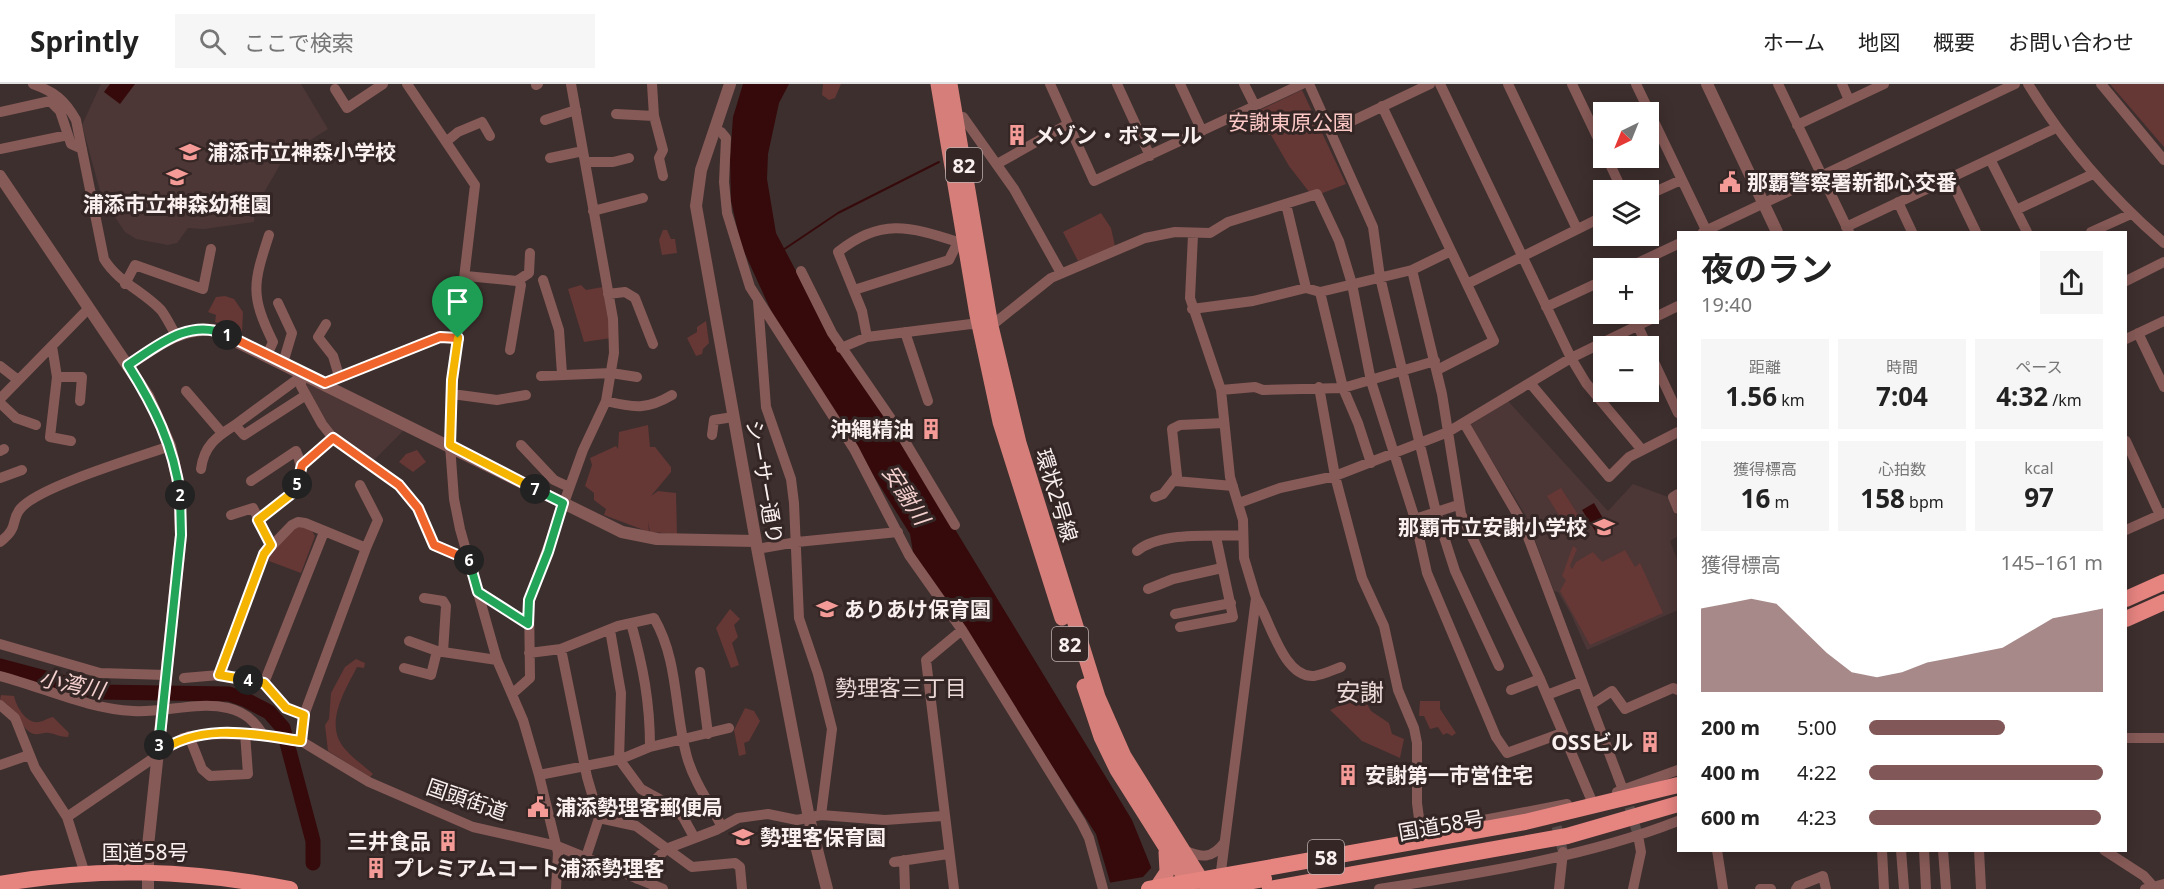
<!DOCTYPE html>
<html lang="ja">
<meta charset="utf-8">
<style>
body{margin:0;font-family:"Noto Sans","Noto Sans JP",sans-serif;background:#f6f6f6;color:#222;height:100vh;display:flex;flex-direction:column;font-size:22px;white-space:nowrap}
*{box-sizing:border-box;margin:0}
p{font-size:20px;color:#767676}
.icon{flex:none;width:33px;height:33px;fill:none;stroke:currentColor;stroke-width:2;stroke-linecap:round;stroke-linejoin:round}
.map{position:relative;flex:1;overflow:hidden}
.panel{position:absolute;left:1677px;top:147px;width:450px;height:621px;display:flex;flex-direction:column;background:#fff;border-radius:0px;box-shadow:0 3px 15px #0003}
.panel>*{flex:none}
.needle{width:39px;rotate:223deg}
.buttons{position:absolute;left:1593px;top:18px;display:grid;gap:12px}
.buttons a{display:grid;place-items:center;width:66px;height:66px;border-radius:0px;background:#fff;box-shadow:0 3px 15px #0003;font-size:30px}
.pin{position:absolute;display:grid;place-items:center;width:51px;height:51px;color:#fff;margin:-62px -26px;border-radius:50% 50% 50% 0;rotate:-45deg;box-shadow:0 0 6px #0007}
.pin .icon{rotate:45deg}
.km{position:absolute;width:30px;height:30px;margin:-15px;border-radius:50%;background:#222;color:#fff;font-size:16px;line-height:30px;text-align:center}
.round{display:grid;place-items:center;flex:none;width:63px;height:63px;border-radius:0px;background:#f6f6f6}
.headline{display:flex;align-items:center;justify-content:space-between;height:102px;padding:0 24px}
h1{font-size:33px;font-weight:700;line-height:45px}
.metrics{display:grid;grid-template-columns:repeat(3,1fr);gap:9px;height:102px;padding:6px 24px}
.metrics div{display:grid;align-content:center;border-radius:0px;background:#f6f6f6;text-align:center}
.metrics b{font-size:26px;font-weight:700}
.metrics small{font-size:16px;font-weight:400}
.metrics p{font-size:16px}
.chart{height:168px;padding:12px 24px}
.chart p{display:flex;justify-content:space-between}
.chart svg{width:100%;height:108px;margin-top:6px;fill:#815857;opacity:.7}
ul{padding:0 24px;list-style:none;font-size:20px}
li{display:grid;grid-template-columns:96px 72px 1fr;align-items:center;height:45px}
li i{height:15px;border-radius:8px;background:#815857}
header{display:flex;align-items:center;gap:36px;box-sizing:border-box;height:84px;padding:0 30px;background:#fff;border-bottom:2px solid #e0e0e0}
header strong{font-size:28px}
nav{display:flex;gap:33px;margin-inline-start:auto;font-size:21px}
.search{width:420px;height:54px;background:#f6f6f6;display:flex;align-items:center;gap:15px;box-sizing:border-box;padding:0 21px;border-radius:0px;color:#767676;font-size:22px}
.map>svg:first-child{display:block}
.built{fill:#4c3736}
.green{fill:#653735}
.water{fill:#360a0b}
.pier{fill:#3d2f2e}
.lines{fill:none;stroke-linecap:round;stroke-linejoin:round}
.stream{stroke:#360a0b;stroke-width:2}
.river{stroke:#360a0b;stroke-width:15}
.minor-tunnel{stroke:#594c4b;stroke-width:10;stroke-dasharray:10 5;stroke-linecap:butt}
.minor{stroke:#865a57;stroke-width:10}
.tertiary{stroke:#865a57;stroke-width:12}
.primary{stroke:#d67e79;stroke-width:15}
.trunk{stroke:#e68480;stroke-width:16}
.split-1-casing{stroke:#fff;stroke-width:12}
.split-2-casing{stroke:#fff;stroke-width:12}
.split-3-casing{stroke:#fff;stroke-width:12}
.split-4-casing{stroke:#fff;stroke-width:12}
.split-5-casing{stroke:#fff;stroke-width:12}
.split-6-casing{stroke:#fff;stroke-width:12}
.split-7-casing{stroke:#fff;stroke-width:12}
.split-8-casing{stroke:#fff;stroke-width:12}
.split-1{stroke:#f0652b;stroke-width:8}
.split-2{stroke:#22a559;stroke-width:8}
.split-3{stroke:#22a559;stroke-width:8}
.split-4{stroke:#f5b400;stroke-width:8}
.split-5{stroke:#f5b400;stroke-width:8}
.split-6{stroke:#f0652b;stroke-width:8}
.split-7{stroke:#22a559;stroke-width:8}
.split-8{stroke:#f5b400;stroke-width:8}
.labels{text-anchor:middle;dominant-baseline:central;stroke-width:6;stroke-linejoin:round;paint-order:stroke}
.shield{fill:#332625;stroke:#beb3b2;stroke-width:1.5}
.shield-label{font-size:20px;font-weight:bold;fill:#f9f0ef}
.park-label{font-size:21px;fill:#fdc9c6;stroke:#332625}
.poi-label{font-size:21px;font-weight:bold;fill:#f9f0ef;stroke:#332625;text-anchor:start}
.street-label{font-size:21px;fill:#f9f0ef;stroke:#332625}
.water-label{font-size:22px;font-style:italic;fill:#f5d2cf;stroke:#332625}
.neighbourhood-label{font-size:22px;fill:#ebd9d7;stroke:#332625}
.quarter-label{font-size:24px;fill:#ebd9d7;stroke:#332625}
</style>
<header>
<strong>Sprintly</strong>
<div class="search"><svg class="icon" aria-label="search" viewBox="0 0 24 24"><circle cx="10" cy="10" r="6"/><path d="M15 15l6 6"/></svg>ここで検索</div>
<nav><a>ホーム</a><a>地図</a><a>概要</a><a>お問い合わせ</a></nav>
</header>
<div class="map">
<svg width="2164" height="805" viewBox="0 0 2164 805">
<rect width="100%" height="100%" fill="#3d2f2e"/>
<path class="built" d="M101,0H301L328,45L299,63L281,79L255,124L254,138L204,145L188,144L177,159L168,161L136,155L125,148L102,114L82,41Z
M310,296L404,346L372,378L335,352L303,299Z
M1508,317L1608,427L1633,400L1668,413L1678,434V452L1670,457L1678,478V526L1587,566L1571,530L1558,508L1554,507L1526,432L1470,341Z"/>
<path class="green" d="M823,0H841L835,14L829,16L822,11Z
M2110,0H2164V63Z
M1302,6L1346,100L1320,110L1310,109L1289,82L1271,51H1267L1256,28Z
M1101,129L1111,144L1115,162L1078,177L1063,148Z
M663,146H667L671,155H675L677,169L662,171L659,156Z
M581,201L586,206L603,203L611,254L584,258L568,205Z
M225,212L234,215L243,228L242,248L215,238L216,231L208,228L216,213Z
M706,237L709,259L703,265L702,270L696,272L687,254L697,248V243Z
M648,341L650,363H655L671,383V388L651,412L658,407L676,409L677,450L650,448L648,438L649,448L604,431L606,425L594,416V409L585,402L592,381L590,374L616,362L618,365L619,348Z
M417,366L426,378L413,388L399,378L406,370Z
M1561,404L1584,440L1570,449L1547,412Z
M301,442L312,447L315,452L301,489L269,477L268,470L296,444Z
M1573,462L1577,465L1570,482L1572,485L1576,478L1593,468L1602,478L1625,466L1635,483L1640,479L1663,529L1590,561L1560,507L1566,496L1562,492Z
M730,525L740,535L734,541L738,553L732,559L739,581L731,584L716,544Z
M356,575L365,579L364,584L357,583C347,603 328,632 339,656C345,669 362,680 373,690L370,693L328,667L325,641L329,635L331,609L345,583Z
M1,611L14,612C16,622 26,640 39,638C44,637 48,634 53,633L69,649L68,653C60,653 56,650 49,649C44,648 39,651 34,650C20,646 17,623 0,616Z
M1362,611L1371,627L1389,639L1392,650L1404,655L1400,674L1362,657L1330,626Z
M1420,617H1440V625L1456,649L1452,652L1447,649L1443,651L1438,643L1430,645L1424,632H1419Z
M745,624L754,627L760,637L749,657L744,659L746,670L739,672L734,646Z"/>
<path class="water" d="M110,0H135L120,20L104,8Z
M743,0H789L779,19L768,70L767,95L776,149L834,259L897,350L1132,736L1151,783L1153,805H1112L1096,750L913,468L910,450L773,231L741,161L731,117L730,75L733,33Z
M1594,419L1610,446L1599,453L1582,426Z"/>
<path class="pier" d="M1152,783L1156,805H1110L1108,799L1143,793Z"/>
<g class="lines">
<path class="stream" d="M783,166L838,129L939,78"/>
<path class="river" d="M0,582L98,608L229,610L246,616L269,628L283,644L313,757V779"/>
<path class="minor-tunnel" d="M1625,709L1638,751
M1553,728L1563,768"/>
<path class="minor" d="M33,0C55,8 65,16 76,36L104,175C118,198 143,207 161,226C167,234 171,243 176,251
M407,0L475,101L452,296L450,361L454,415L460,445L497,576L523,636L539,691L558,769L556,805
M652,0L654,32L663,66L659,74L663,92
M1050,0L1094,97L1302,0
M1117,0L1150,72
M1180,0L1202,47
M1244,0L1255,22
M1309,0L1373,143L1380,193L1436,428L1455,487L1499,582
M1440,0L1571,274L1586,299L1642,366
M1508,0L1577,145
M1572,0L1604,67
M1636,0L1707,148
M1778,0L1849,148
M1842,0L1849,16
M2028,0C2065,60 2111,113 2164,159
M2101,0L2164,76
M536,1L538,0
M335,5L347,24L383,0
M1382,22L1494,257L1437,286
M0,28L50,17L60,27L71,60L82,65
M616,30L654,32
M950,34L963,33L1014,105L1061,189
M545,36L576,26
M1797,41L1884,0
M714,46L721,48L726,54L724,98L727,129L750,203L854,365L909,471L962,546L1081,738L1089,754L1103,805
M1331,47L1430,0
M447,57L458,48L482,38L490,52
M0,65L68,51
M550,74L583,67
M1607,74L1622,106
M1990,75L2027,148
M586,78H613L629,74
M997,80L1068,40
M1950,94L1976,148
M1648,111L1681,96
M1898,118L1912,148
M1286,120L1306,204
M2016,126L2093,90
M593,127L643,114
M1846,143L2056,44
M1703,148L2015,0
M2091,148L2131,130
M1193,151L1190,214L1221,306L1230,393L1243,436L1244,474L1256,514L1220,795
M958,158C909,142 880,134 838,168L862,227L867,253L971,240L991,242L1051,194L1145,154L1175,148L1210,149L1228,138L1317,110L1339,157L1352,200L1371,297L1415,435L1427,489L1496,653L1507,669L1562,649
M1627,184L1678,160
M1412,186L1442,310L1461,430L1540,595L1591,715
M801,187L832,249L894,339L955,441
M466,192L517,197L521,201L510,266
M543,196L559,246L562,290
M517,197L529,189L530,169
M2126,197L2164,178
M125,200L135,181L203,205L211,165
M1467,200L1604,132
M854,206L949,176L958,158L963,159
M1320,208L1343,304L1358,339L1371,379
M608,210L625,208L635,214L653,260
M278,219L292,249L283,279
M1546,223L1604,196
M1192,225L1253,217L1306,204L1320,208L1412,186L1451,167
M326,240L318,253L333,272L339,292
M1638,242L1647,262
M905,248L928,317
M2138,249L2164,303
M2126,255L2164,237
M52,262L57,293L50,353L71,357
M841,264L867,253
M1648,265L1678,329
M267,271L273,258C250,211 253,200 269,151
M0,282L18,296
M301,287V302L322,340L333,354L399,401L418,424L434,461L469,476
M541,292L611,289L637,293
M57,293H82L80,317
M325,299L440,253L458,254
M1530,299L1609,393L1629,373L1678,348
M1319,303L1335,392L1362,494L1384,542L1398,606L1414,644L1417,659V719L1422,757
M1221,306L1255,303L1263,306L1343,304L1435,277
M186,307L222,349
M452,310L497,316L526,311
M0,315L89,224
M606,317C634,324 647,326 672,311
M0,319L16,334L36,341
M1464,339L1523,440L1623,706
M235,341L299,294
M712,351L714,336L733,333
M2126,357L2160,431
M521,361L554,396L569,403
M0,367L4,365
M302,381L333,354
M201,385C204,362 216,353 235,341L244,351L306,311
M0,394L22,386
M251,397L296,367C312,401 282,417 259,436L271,461
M1175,397L1233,402
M360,401L378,436L366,464
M1678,410L1673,413L1678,425
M1155,413L1163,410L1177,392L1172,345L1180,341L1224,339
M1239,419L1280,404L1335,392L1448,348L1571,274L1678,222
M231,431L253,424L259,436
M1415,435L1458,421
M2126,446L2164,429
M0,458C20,443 10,436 21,424C40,402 139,373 170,362
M757,465L797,458L898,448
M1137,467C1161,447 1212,453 1243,451
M1148,505L1173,495L1222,484
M478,509L528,540
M424,514L443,517L446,522L443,568L497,576
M1256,514C1270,536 1283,594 1314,592C1323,591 1333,586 1341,583
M1175,530L1231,519
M631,539C643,582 650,618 650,663
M1180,543L1233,533L1216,453
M610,546L621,609L619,675L641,705L670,721L683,733L694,753
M409,557L437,567
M0,560L100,589L166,591
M561,565L587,693L599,734L586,773
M529,569L561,565L618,542L654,534C679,577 674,627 687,673C694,698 710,720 722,743
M404,584L431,591L437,567L443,568
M700,588L708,650
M219,591L264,470L292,441L298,438L305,439L366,464L304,631L301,657
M0,592C43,603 88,625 133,627C164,629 197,617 228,624C245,628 255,637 263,651
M184,594L219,591L264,599L286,624L304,631
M264,599L324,448
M1511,606L1540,595
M512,610L530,594L529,516L583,366L606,317L614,269L613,235L571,0
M1547,611L1581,598
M1592,620L1612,607L1625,625L1673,604L1678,606
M0,621L15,634L35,684L67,733L85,790
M189,652L202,685L210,692L248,690L245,649
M2126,654H2164
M0,681L29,671
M539,691L621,675L650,663L729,644
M1617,708L1678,686
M821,731L885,736L943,732
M67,733L183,654L209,650L263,651L301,657L369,698L473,743L557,762L663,805
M599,734L636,742L692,783L735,779L740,783L742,805
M1444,747L1463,740L1567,720
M1184,766C1201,774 1212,775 1224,759
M1717,766L1723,805
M1882,766L1884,805
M1901,766L1904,805
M1924,766L1926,805
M1943,766L1946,805
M1979,766L1981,805
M2104,766L2144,792L2152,801
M904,776L905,805
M894,778L948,770
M637,795L666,765L716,746L738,734L768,730L797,736L821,731L832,645L818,590L799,534L794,419L791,395L766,323L758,217
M954,805L926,576L962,546
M1379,805C1480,789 1583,774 1678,737
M1559,805L1563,768
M1633,805L1641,768L1638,751
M1760,805H1771
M1796,805L1798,802L1823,792L1826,805
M2145,805L2164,800"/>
<path class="tertiary" d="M730,0L701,86L696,122L758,469L809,734L827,805
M1707,0L1777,148
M0,92L148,312L170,362L179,402L181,451L148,762V805
M128,281C155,264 179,243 213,246L622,448L657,455L755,457"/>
<path class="primary" d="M938,0L977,231L1000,338L1062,534
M950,0L991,242L1019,359L1098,613L1124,672L1207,805
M1084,602L1101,653L1117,686L1192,805
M1157,803L1167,788L1166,768"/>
<path class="trunk" d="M2126,515L2164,498
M2126,535L2164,518
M0,800C100,782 191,786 290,805
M1149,805L1525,738L1678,701
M1208,805L1264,795
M1270,805L1567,752L1678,720"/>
</g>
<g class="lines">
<defs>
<path id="split-1" d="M227,251L325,299L440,253L458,254"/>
<path id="split-2" d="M180,411C174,362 154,322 128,281C157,262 190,233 227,251"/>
<path id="split-3" d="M159,661L181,451L180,411"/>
<path id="split-4" d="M159,661L158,669C200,638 253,650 301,657L304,631L286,624L264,599L248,596"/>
<path id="split-5" d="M248,596L219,591L264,470L271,461L258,436L291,410L297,400"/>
<path id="split-6" d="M297,400L302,381L333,354L399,401L418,424L434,461L469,476"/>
<path id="split-7" d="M469,476L478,508L528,540L529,516L548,468L563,419L535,405"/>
<path id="split-8" d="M458,254L452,296L450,361L535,405"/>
</defs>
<use href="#split-1" class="split-1-casing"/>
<use href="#split-2" class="split-2-casing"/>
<use href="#split-3" class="split-3-casing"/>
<use href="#split-4" class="split-4-casing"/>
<use href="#split-5" class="split-5-casing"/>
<use href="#split-6" class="split-6-casing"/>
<use href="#split-7" class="split-7-casing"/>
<use href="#split-8" class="split-8-casing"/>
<use href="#split-1" class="split-1"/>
<use href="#split-2" class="split-2"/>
<use href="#split-3" class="split-3"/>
<use href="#split-4" class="split-4"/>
<use href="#split-5" class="split-5"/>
<use href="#split-6" class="split-6"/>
<use href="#split-7" class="split-7"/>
<use href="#split-8" class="split-8"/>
</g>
<defs>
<symbol id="building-bare" viewBox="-9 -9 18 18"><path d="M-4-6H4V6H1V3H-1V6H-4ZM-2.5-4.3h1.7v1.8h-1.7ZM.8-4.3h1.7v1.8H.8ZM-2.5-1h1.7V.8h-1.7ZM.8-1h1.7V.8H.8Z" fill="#f59b97" stroke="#332625" stroke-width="2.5" paint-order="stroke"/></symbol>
<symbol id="school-bare" viewBox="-9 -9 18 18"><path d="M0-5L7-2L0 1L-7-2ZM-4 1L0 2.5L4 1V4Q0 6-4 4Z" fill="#f59b97" stroke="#332625" stroke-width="2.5" paint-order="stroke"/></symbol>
<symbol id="civic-bare" viewBox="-9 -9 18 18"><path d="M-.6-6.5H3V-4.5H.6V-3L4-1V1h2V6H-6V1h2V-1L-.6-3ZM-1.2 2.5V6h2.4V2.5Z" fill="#f59b97" stroke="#332625" stroke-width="2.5" paint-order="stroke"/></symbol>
</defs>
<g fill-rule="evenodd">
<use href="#building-bare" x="1002" y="36" width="30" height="30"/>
<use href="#school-bare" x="175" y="53" width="30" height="30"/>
<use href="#school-bare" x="162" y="78" width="30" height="30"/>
<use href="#civic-bare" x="1715" y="83" width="30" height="30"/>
<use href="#building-bare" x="916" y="330" width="30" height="30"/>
<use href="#school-bare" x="1589" y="428" width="30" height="30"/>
<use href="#school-bare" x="812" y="510" width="30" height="30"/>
<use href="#building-bare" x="1635" y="643" width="30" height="30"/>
<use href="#building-bare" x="1333" y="676" width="30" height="30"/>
<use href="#civic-bare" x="523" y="708" width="30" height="30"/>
<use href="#school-bare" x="728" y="738" width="30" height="30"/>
<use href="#building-bare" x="433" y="742" width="30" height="30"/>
<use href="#building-bare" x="361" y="769" width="30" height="30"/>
</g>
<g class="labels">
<g class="shield">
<rect x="946" y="64" width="36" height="34" rx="4.5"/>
<rect x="1052" y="543" width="36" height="34" rx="4.5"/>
<rect x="1308" y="756" width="36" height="34" rx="4.5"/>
</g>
<g class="shield-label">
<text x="964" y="81">82</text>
<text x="1070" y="560">82</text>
<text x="1326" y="773">58</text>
</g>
<g class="park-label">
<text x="1291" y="38">安謝東原公園</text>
</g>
<g class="poi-label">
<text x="1034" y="51">メゾン・ボヌール</text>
<text x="207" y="68">浦添市立神森小学校</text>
<text x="1747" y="98">那覇警察署新都心交番</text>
<text x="177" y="120" text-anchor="middle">浦添市立神森幼稚園</text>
<text x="914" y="345" text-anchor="end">沖縄精油</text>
<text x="1587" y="443" text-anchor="end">那覇市立安謝小学校</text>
<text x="844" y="525">ありあけ保育園</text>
<text x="1633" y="658" text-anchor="end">OSSビル</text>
<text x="1365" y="691">安謝第一市営住宅</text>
<text x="555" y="723">浦添勢理客郵便局</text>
<text x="760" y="753">勢理客保育園</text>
<text x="431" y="757" text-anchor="end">三井食品</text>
<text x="393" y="784">プレミアムコート浦添勢理客</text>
</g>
<g class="street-label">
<text transform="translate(765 398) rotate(80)">シーサー通り</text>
<text transform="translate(1057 411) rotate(73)">環状2号線</text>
<text transform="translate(467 715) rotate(19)">国頭街道</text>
<text transform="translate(1441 741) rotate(-10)">国道58号</text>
<text x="145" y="768">国道58号</text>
</g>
<g class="water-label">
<text transform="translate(907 410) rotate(57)">安謝川</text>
<text transform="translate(72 599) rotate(12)">小湾川</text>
</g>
<g class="neighbourhood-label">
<text x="901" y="603">勢理客三丁目</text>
</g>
<g class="quarter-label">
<text x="1360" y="607">安謝</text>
</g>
</g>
</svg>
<div class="buttons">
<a><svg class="needle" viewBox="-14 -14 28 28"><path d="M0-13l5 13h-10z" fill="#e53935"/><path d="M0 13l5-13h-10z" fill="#767676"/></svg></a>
<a><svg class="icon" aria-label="layers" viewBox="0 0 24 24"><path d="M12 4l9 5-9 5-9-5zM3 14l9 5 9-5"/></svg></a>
<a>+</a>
<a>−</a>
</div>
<div class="pin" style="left:458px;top:254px;background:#1e9e55"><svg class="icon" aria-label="arrive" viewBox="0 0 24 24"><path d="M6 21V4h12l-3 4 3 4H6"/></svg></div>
<b class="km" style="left:227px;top:251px">1</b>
<b class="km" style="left:180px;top:411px">2</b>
<b class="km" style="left:159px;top:661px">3</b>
<b class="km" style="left:248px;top:596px">4</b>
<b class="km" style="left:297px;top:400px">5</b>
<b class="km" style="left:469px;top:476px">6</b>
<b class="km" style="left:535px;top:405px">7</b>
<section class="panel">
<div class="headline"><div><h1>夜のラン</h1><p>19:40</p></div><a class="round"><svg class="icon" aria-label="share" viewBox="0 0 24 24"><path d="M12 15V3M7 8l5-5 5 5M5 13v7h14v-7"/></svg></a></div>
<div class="metrics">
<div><p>距離</p><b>1.56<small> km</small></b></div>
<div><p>時間</p><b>7:04</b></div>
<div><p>ペース</p><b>4:32<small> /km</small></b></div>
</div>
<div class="metrics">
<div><p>獲得標高</p><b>16<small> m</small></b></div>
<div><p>心拍数</p><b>158<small> bpm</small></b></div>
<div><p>kcal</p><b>97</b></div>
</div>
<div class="chart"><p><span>獲得標高</span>145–161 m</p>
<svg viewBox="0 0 160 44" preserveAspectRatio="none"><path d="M0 44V10L10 8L20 6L30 8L40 18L50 28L60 36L70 38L80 36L90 32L100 30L110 28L120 26L130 20L140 14L150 12L160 10V44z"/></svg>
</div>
<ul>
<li><b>200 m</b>5:00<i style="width:58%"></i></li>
<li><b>400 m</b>4:22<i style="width:100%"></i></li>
<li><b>600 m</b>4:23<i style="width:99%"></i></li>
</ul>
</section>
</div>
